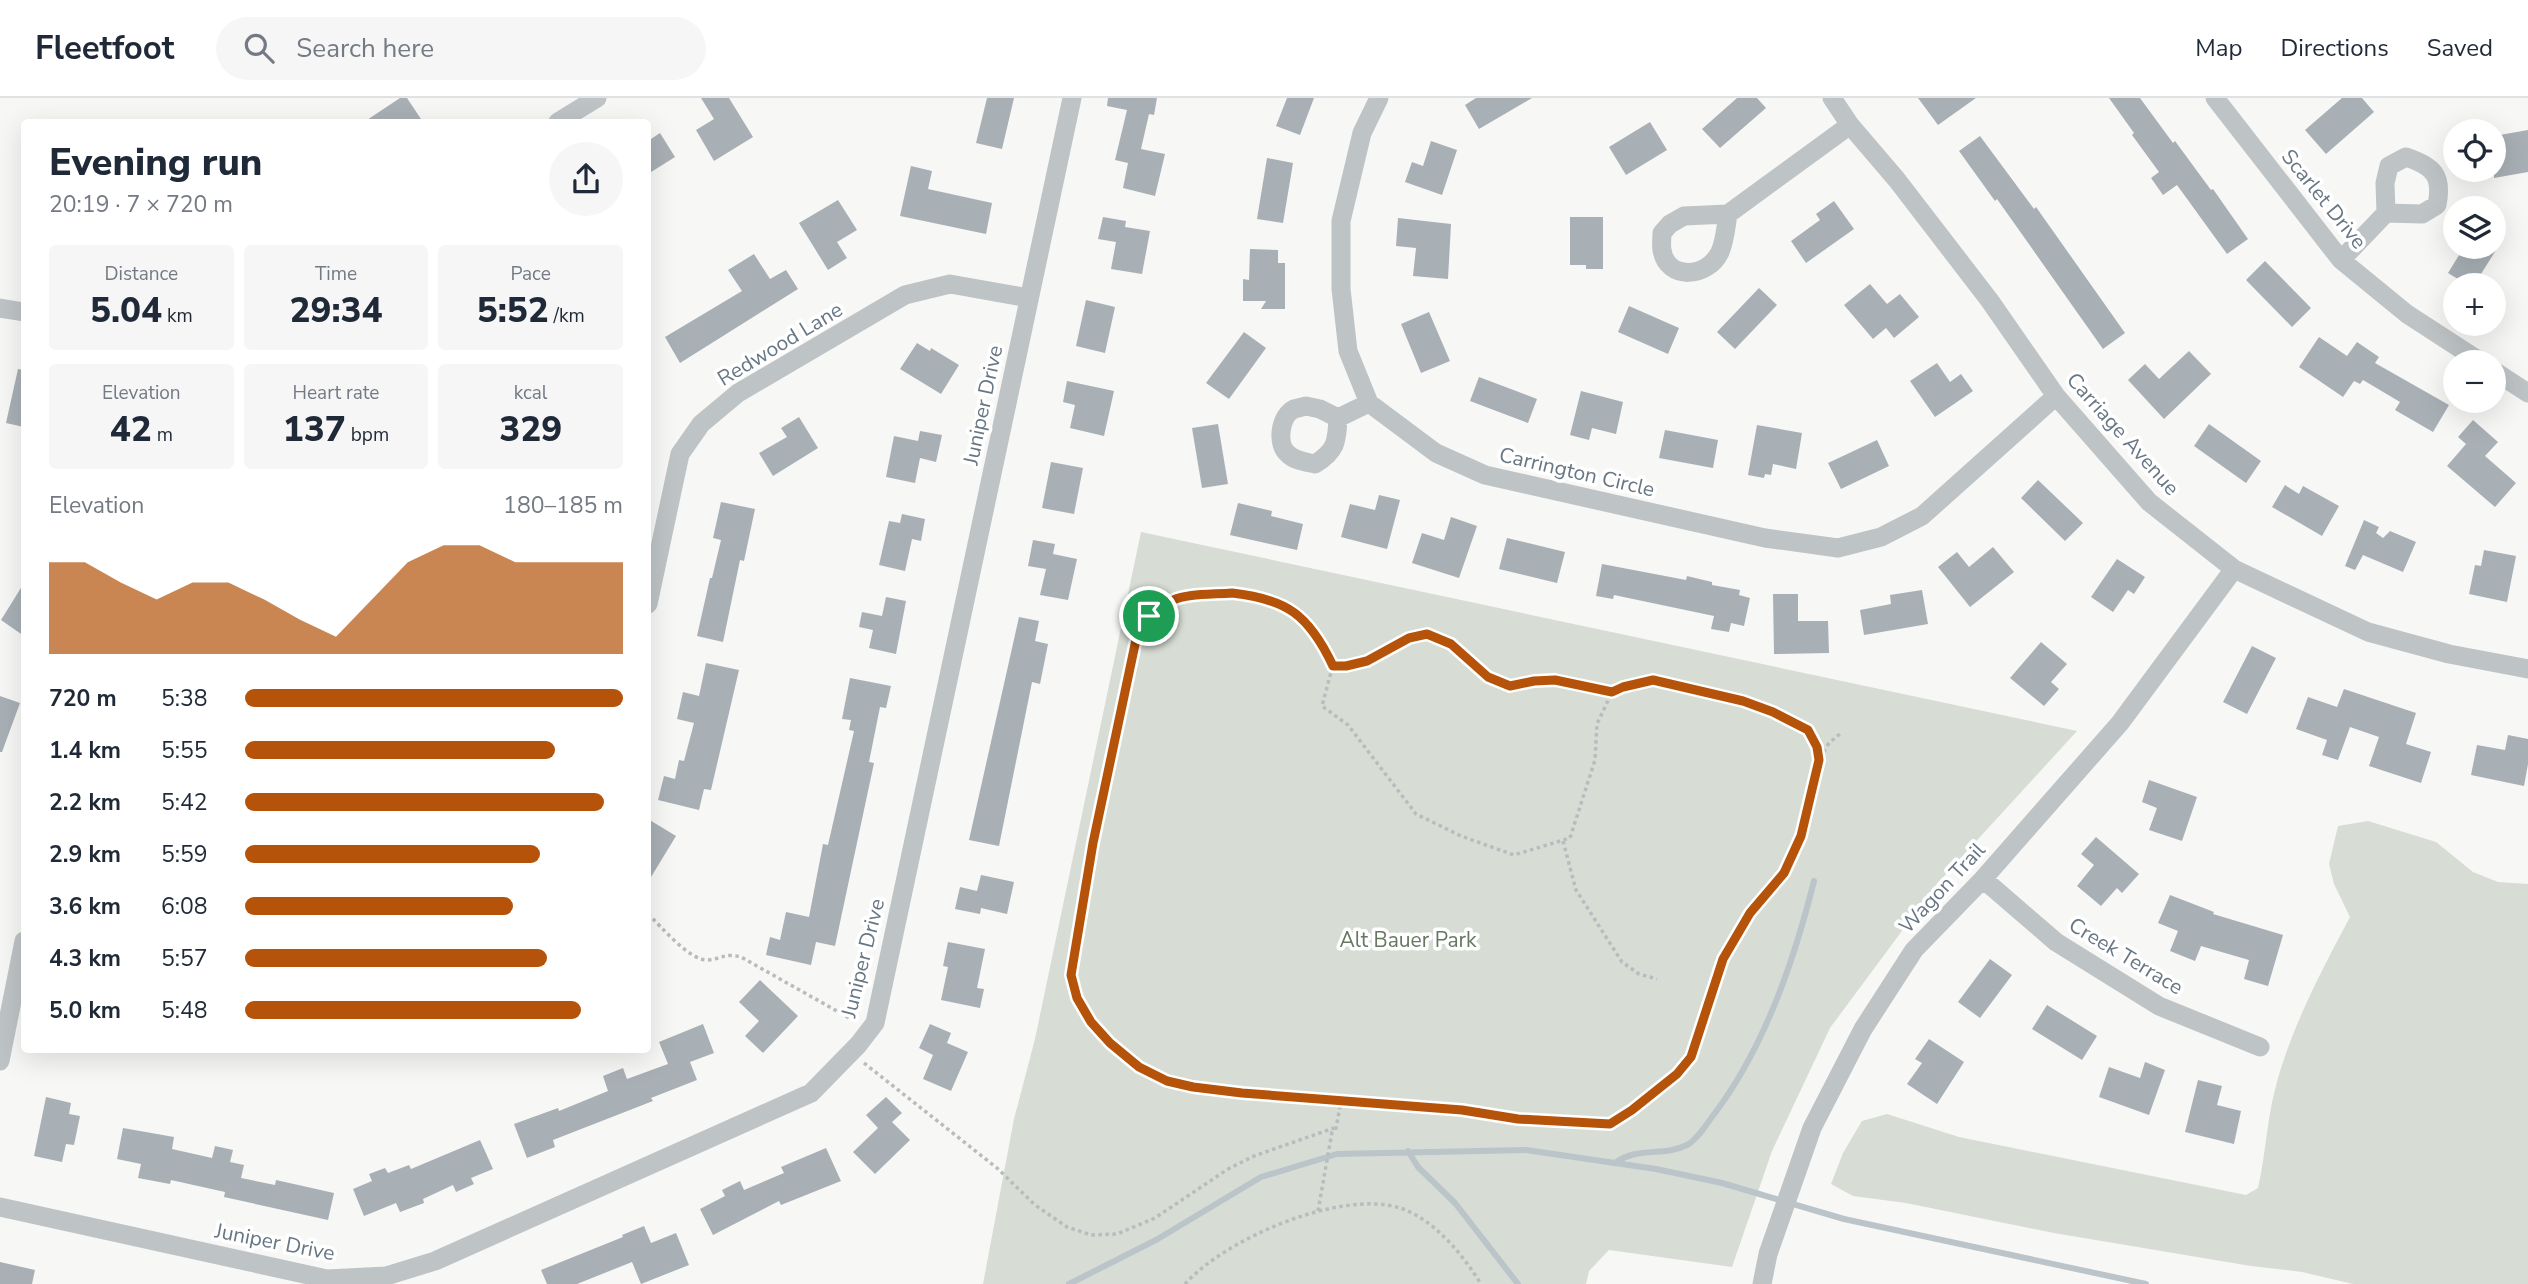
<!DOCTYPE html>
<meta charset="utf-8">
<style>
body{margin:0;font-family:"Nunito Sans",sans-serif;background:#f6f6f7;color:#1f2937;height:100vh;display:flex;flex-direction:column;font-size:26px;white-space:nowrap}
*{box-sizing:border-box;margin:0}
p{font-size:23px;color:#747a83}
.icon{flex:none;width:38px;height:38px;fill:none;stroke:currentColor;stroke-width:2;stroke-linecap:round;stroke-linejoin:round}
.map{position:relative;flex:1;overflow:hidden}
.panel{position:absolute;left:21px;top:21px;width:630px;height:934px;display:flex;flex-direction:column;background:#fff;border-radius:7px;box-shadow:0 7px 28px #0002}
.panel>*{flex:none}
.controls{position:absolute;left:2443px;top:21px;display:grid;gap:14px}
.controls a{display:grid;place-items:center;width:63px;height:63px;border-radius:50%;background:#fff;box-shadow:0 7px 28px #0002;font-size:35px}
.pin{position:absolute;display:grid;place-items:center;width:60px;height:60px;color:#fff;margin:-30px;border:4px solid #fff;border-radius:50%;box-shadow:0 2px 7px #0007}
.round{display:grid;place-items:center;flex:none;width:74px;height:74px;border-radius:37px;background:#f6f6f7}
.summary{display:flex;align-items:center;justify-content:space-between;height:119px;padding:0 28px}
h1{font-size:38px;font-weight:800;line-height:52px}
.metrics{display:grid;grid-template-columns:repeat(3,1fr);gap:10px;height:119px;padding:7px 28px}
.metrics div{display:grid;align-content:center;border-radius:7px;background:#f6f6f7;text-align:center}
.metrics b{font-size:35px;font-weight:800}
.metrics small{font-size:19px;font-weight:400}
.metrics p{font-size:19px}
.chart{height:196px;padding:14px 28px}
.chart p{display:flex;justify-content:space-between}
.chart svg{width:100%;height:126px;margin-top:7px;fill:#b45309;opacity:.7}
ul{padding:0 28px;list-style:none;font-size:23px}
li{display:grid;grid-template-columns:112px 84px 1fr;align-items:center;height:52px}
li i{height:18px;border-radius:9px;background:#b45309}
header{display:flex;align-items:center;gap:42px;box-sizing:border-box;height:98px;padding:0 35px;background:#fff;border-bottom:2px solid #e0e1e3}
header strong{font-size:33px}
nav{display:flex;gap:38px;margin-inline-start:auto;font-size:24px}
.search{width:490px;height:63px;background:#f6f6f7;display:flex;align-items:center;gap:18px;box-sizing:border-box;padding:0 24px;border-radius:38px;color:#747a83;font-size:26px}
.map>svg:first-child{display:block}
.green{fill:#d7dcd4}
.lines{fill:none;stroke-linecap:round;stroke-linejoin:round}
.stream{stroke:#bac4c9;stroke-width:6}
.building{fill:#a8b0b5}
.path{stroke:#b9bcbe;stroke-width:3.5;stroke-dasharray:3.5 3.5;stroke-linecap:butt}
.street{stroke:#bec3c6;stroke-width:19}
.route-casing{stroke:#fff;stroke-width:14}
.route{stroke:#b45309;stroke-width:9}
.labels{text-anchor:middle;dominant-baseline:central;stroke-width:7;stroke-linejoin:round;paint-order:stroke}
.street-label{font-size:21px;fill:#687784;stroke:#fff}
.park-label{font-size:21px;fill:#667762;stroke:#fff}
</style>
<header>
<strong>Fleetfoot</strong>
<div class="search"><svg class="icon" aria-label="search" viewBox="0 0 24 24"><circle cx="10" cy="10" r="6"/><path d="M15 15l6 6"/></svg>Search here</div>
<nav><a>Map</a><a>Directions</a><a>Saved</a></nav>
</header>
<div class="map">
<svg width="2528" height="1186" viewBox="0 0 2528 1186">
<rect width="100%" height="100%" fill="#f7f7f5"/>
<path class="green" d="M1141,434L2077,633L1936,787L1830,930L1772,1053L1732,1169L1609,1152L1589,1173L1586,1186H983L1014,1021L1035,941Z
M2368,723L2436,744L2473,774L2498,784L2528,786V1186H2353L2302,1174L2251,1168L2054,1135L1906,1105L1853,1098L1831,1086L1843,1055L1862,1023L1887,1016L1959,1039L2246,1097L2258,1090C2266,1055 2267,1018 2277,984C2293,926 2322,872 2350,819L2334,786L2329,766L2338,728Z"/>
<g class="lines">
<path class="stream" d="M1408,1053L1418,1069L1455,1105L1518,1186
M1615,1065C1638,1048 1663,1059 1687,1047C1698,1041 1707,1025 1715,1015C1765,948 1794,863 1814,783
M1069,1186L1156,1142L1261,1079L1337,1056L1526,1052L1656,1071L1722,1085L1844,1121L2146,1186"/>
</g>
<path class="building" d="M400,0H407L423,24H364Z
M701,0H729L753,39L714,63L696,32L714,21Z
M987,0H1014L1002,51L976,45Z
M1108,0H1157L1154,17L1149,16L1141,51L1165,56L1155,98L1123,90L1128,65L1115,62L1127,12L1107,8Z
M1287,0H1314L1300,37L1276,28Z
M1476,0H1532L1479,31L1465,7Z
M1737,0H1757L1766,10L1720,50L1702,31Z
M1918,0H1976L1938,27Z
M2109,0H2140L2173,45L2175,43L2211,92L2213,91L2248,141L2227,156L2177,87L2163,97L2151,80L2159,74L2132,37L2134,35Z
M2342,0H2362L2374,14L2326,56L2305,32Z
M1650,24L1667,52L1626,77L1609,49Z
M2528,32V74L2494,80V38Z
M660,35L675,59L648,76V43Z
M1980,38L2034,111L2036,109L2125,235L2103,251L1997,101L1995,103L1959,53Z
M1431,43L1457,52L1442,97L1405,84L1412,64L1423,68Z
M1267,60L1293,65L1283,125L1257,121Z
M911,68L932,73L928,91L992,105L986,136L900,118Z
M838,102L857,132L837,144L847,160L828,172L799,125Z
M1834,103L1854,131L1806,165L1791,143L1820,122L1816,116Z
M1103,119L1126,123L1125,129L1150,133L1142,176L1111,171L1116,144L1098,141Z
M1570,119H1603V171H1586V167H1570Z
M1398,120L1451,126L1448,181L1413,178L1416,150L1396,148Z
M2464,149H2498L2474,187H2468L2448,175Z
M1250,151L1278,152V165H1285V211H1261L1266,203H1243V181L1249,182Z
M754,156L770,181L786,172L798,191L680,265L665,239L742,193L728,172Z
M2265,163L2311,210L2292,229L2246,182Z
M1870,186L1887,206L1900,196L1919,219L1894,240L1886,230L1873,241L1844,207Z
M1759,190L1777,207L1735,251L1717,234Z
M1086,202L1115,209L1105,255L1076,248Z
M1629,208L1679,230L1668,256L1618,234Z
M1429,214L1450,263L1421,275L1401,226Z
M1244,234L1266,250L1229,301L1206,285Z
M2319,239L2347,258L2357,244L2379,259L2375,265L2449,307L2433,334L2395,312L2400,304L2363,282L2360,286L2354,283L2343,299L2299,269Z
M917,245L930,253L931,250L959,267L941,296L900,271Z
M2189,253L2211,276L2164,321L2128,282L2145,266L2159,281Z
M1937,265L1950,284L1961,276L1973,293L1935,319L1910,283Z
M18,271L24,272V329L6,325Z
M1479,279L1537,301L1528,325L1470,303Z
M1067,283L1114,293L1104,338L1070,330L1075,307L1063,304Z
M1581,293L1623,304L1616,336L1592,330L1589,342L1570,337Z
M799,319L818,350L773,378L759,355L787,339L781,330Z
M2473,322L2498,344L2485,358L2516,385L2495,409L2447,368L2466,346L2458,339Z
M1218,326L1228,386L1202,390L1192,330Z
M2209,326L2261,363L2246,385L2194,348Z
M1757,327L1802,335L1796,371L1773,366L1771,377L1765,376L1764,380L1748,377Z
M1665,332L1718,342L1713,370L1659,360Z
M920,333L942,337L936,364L920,360L915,385L886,379L894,338L918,343Z
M1877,342L1889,368L1841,391L1828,365Z
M1051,364L1083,370L1074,416L1042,410Z
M2038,382L2083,425L2065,443L2021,400Z
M2285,387L2299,396L2303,388L2339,408L2322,438L2272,409Z
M1379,397L1400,402L1387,451L1341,439L1350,406L1375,412Z
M721,404L755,411L744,463L740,462L723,544L697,538L710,480H712L721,442L713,440Z
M1238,405L1272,413L1271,418L1303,426L1297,452L1230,437Z
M902,416L925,421L921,443L912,441L905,473L879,467L889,423L900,425Z
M1451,419L1477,428L1459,480L1412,465L1422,435L1444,442Z
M2364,422L2379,429L2376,435L2383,440L2390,433L2416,444L2403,474L2363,457L2355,472L2345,468Z
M1507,440L1565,454L1557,485L1499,471Z
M1033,442L1055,446L1053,456L1077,461L1068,502L1040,497L1046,471L1028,468Z
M1993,449L2014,474L1970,509L1938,469L1957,454L1969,469Z
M2484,452L2516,458L2507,504L2469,496L2475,467L2481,468Z
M2117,461L2145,479L2134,496L2128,492L2113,514L2091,499Z
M1602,466L1686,482L1687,478L1712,484V487L1740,492L1739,497L1750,500L1744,528L1731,525L1729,534L1711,531L1714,518L1614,497L1613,501L1596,498Z
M24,485V538L1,522Z
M1922,492L1928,526L1864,537L1860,512L1891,506L1890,497Z
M1773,496H1798V523H1828L1829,555L1774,556Z
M886,499L906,503L896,556L869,550L873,532L859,529L862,514L882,518Z
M1019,519L1039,523L1035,543L1048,546L1040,586L1032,584L999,748L969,742Z
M2041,544L2067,566L2051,584L2059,591L2044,608L2010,580Z
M2252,548L2276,560L2247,616L2223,604Z
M706,565L739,572L711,692L704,691L699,712L658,702L664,678L675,681L679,662L684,663L694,625L677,621L683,594L699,598Z
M850,580L891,588L886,610L880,609L869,664L874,665L835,848L816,844L811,867L766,857L770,839L780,842L786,814L809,819L823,746L828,747L854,633L849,632L851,622L842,621Z
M2344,591L2416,615L2406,646L2431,654L2421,685L2369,668L2379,639L2350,629L2338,662L2322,657L2327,642L2296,631L2308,599L2337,609Z
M0,598L20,605L2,654H0Z
M2508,637L2528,641V666L2524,688L2471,677L2477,647L2505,652Z
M2149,682L2197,699L2182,743L2149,732L2157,710L2142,704Z
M648,721L676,738L648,784Z
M2096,739L2139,776L2122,795L2117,790L2101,808L2077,788L2094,767L2081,756Z
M981,777L1014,784L1007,816L981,810L980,816L955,811L960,789L977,793Z
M2170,797L2214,814L2213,816L2283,837L2268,888L2244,881L2249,862L2201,848L2195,863L2170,853L2178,833L2158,825Z
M948,844L985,851L977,890L984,891L980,910L941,902L948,869L943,868Z
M1990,861L2012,877L1980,920L1958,904Z
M760,882L798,918L763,955L745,938L759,923L739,904Z
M2047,907L2097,938L2082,962L2032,931Z
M703,926L714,955L690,964L697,982L651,1000L653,1003L553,1042L555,1049L527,1060L514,1026L558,1010L559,1013L608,993L603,978L623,970L627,981L668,966L659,944Z
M930,926L951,935L947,945L968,954L951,993L923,981L933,957L919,950Z
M1929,941L1964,964L1937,1006L1907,986L1922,965L1915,961Z
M2145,964L2165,972L2149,1017L2099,999L2109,969L2140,980Z
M2198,982L2222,988L2217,1007L2241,1013L2234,1046L2185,1034Z
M46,999L71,1005L69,1016L80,1018L74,1047L66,1046L62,1064L34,1058Z
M886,999L902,1015L892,1024L910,1042L875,1076L853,1054L878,1030L866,1017Z
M123,1030L174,1039L172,1051L212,1060L215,1048L233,1052L230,1064L244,1067L241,1080L275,1087L276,1082L334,1095L328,1122L224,1099L225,1094L171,1082L170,1086L138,1080L141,1066L117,1061Z
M480,1042L493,1071L471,1080L474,1086L456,1094L453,1087L423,1101L424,1105L400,1114L396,1105L364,1118L353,1091L372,1083L369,1076L385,1070L388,1075L409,1067L411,1071Z
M826,1050L841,1083L781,1107L779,1103L713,1137L700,1111L725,1098L722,1092L740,1083L744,1092L784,1075L781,1069Z
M644,1128L651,1145L676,1135L689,1167L641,1186L632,1164L577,1186H547L541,1172L623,1139L622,1137Z
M0,1164L35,1172L32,1186H0Z"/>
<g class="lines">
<path class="path" d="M1333,567C1344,567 1354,567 1365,563C1385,557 1407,532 1429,537C1459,543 1473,575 1500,585C1516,591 1536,581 1554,582C1573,582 1593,589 1612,594
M1820,660L1829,645L1841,635
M1563,743L1576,792L1622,864L1639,876L1657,881
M648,816C661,828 690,864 709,862C723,860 725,855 741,859L851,921
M864,965L997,1070L1035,1107L1067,1129L1091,1137L1117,1136L1155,1120L1228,1071L1254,1058L1334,1030
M1318,1113L1332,1034L1336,1030L1341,1003L1242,995L1167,983L1139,969L1110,945L1091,924L1077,899L1071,877L1083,800L1137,537C1145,524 1152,513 1165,504C1174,498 1191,497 1202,497C1236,494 1272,495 1299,519C1316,533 1324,548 1333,567L1322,608L1348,627L1416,716L1461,738L1514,757L1570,740L1595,662L1597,626L1612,594L1623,589L1653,582L1743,603L1798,626L1808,632L1817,649L1819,662L1801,738L1784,775L1750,815L1723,861L1691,959L1677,976L1632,1011L1610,1026L1567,1025L1518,1022L1462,1012L1341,1003
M1185,1186C1225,1141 1340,1091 1400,1110C1434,1121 1463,1157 1481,1186"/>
<path class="street" d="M1379,0L1362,35L1341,123V191L1348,253L1369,305L1436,355L1485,377L1765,440L1838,450L1881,439L1922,418L2056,298
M1832,0L1850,27L1897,82L1990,203L2056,298L2149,404L2234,471L2368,534L2449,556L2528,571
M2215,0L2341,162L2407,216L2481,264
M558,24L597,0
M1728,116C1726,128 1725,143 1720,154C1708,180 1667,183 1662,152C1661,147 1662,140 1662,135L1670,126L1684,118L1728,116L1850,27
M2341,162L2386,115L2385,85L2389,68L2406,59C2433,68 2443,77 2437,107L2422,116L2386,115
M0,210L24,214
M2494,273L2528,295
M1306,308L1320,311L1338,320C1337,344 1336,353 1315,366C1306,364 1295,363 1288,356C1276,346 1280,318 1294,311C1298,310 1302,309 1306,308Z
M1338,320L1369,305
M648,506L680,356L701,326L738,295L905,197L950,186L1029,200
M1983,781L2056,844L2159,908L2260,949
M0,963L24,843
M0,1109L327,1181L386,1178L435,1163L811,995L858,947L875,925L1072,0
M1762,1186L1768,1156L1812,1030L1863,931L1914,852L1983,781L2120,625L2234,471"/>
</g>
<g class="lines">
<defs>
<path id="route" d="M1232,495C1287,501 1309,517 1333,568H1346L1367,563L1409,540L1427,536L1451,546L1488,579L1510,588L1534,583L1555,582L1612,594L1623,589L1653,582L1743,603L1773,614L1808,632L1817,649L1819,662L1801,738L1784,775L1750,815L1723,861L1691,959L1677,976L1632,1012L1610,1026L1518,1021L1462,1012L1242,995L1193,989L1167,983L1139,969L1110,945L1091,924L1077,900L1071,877L1093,745L1137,537C1166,493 1183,498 1232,495Z"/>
</defs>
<use href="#route" class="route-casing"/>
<use href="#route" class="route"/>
</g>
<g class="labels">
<g class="street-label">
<text transform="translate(2324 101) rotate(51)">Scarlet Drive</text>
<text transform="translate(780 246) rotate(-31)">Redwood Lane</text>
<text transform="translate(983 307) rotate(-78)">Juniper Drive</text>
<text transform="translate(2123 336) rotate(48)">Carriage Avenue</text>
<text transform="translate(1577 374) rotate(13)">Carrington Circle</text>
<text transform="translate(1942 790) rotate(-47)">Wagon Trail</text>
<text transform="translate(2126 858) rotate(31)">Creek Terrace</text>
<text transform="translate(863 860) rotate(-76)">Juniper Drive</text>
<text transform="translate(275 1144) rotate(11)">Juniper Drive</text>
</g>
<g class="park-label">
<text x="1408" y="842">Alt Bauer Park</text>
</g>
</g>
</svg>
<div class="controls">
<a><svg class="icon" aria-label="locate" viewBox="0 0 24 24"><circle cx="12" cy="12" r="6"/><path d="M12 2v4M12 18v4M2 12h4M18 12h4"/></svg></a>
<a><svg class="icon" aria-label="layers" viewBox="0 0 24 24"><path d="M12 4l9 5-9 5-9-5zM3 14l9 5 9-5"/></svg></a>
<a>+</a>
<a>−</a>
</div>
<div class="pin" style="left:1149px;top:518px;background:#1e9e55"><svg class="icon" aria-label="arrive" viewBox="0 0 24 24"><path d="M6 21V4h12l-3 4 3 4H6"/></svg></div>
<section class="panel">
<div class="summary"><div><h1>Evening run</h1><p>20:19 · 7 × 720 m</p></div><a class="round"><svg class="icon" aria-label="share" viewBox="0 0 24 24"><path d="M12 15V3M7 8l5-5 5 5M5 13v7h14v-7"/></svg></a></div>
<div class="metrics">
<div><p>Distance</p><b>5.04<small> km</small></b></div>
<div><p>Time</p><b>29:34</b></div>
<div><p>Pace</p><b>5:52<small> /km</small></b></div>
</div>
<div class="metrics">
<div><p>Elevation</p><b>42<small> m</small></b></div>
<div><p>Heart rate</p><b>137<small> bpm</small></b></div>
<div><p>kcal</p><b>329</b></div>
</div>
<div class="chart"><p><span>Elevation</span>180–185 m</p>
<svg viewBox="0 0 160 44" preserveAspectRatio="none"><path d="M0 44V12L10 12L20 19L30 25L40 19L50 19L60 25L70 32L80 38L90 25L100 12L110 6L120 6L130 12L140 12L150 12L160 12V44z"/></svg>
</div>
<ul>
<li><b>720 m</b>5:38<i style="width:100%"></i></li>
<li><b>1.4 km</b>5:55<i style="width:82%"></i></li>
<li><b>2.2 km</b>5:42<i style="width:95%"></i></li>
<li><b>2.9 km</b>5:59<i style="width:78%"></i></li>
<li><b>3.6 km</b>6:08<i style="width:71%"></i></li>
<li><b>4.3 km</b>5:57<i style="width:80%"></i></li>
<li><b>5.0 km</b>5:48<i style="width:89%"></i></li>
</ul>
</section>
</div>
